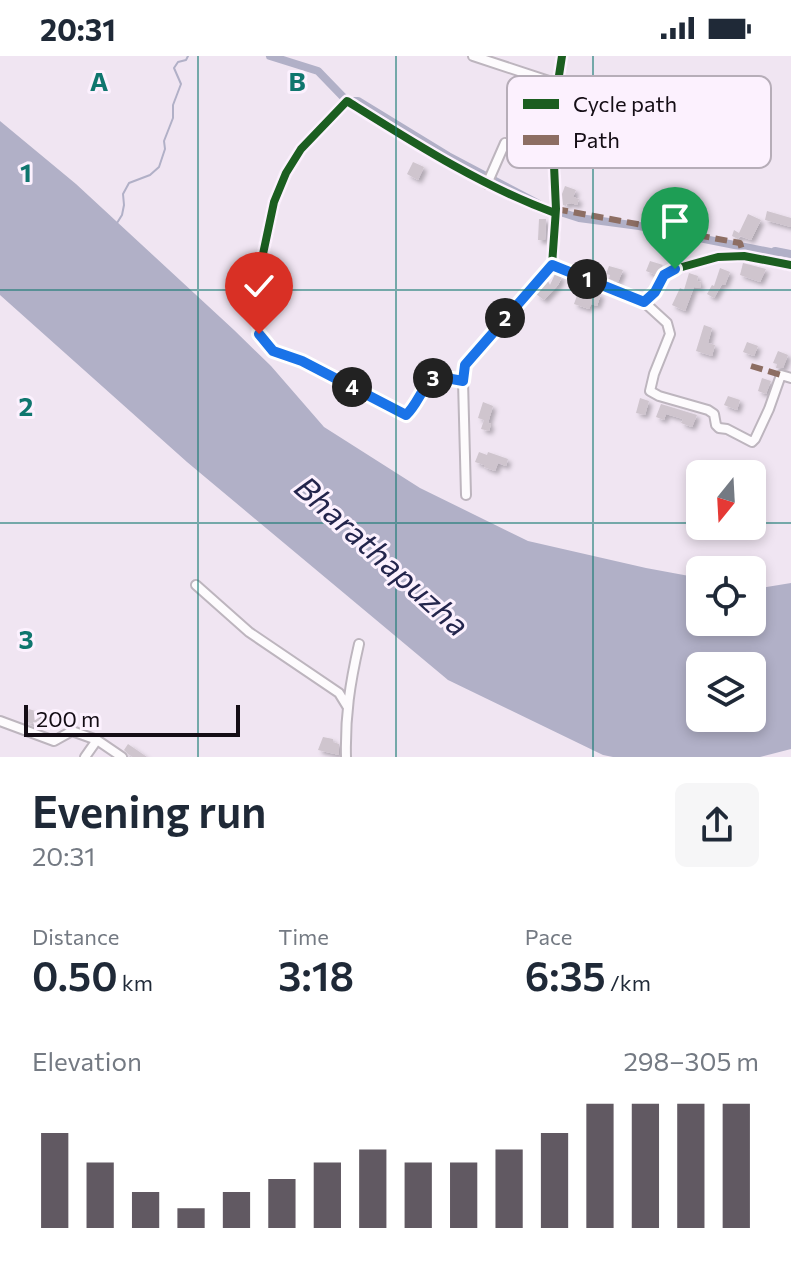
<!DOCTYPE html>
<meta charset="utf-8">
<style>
body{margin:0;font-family:Commissioner,sans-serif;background:#f6f6f7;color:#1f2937;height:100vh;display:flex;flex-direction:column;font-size:30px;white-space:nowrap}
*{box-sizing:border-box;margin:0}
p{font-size:26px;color:#747a83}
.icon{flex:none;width:44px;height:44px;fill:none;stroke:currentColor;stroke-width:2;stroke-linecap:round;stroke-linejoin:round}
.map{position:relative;height:701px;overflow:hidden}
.drawer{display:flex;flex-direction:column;background:#fff;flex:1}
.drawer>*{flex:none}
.needle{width:52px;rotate:198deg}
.fabs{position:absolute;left:686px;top:404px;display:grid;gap:16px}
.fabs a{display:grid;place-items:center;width:80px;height:80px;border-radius:12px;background:#fff;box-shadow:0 4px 12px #0003;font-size:40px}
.scale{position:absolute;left:24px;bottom:20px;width:216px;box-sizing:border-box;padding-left:8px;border:4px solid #140d15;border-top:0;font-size:22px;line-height:28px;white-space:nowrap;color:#140d15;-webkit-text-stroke:6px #fcf1fe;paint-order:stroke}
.pin{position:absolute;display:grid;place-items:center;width:68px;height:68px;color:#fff;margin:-82px -34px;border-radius:50% 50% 50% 0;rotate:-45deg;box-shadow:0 0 8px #0007}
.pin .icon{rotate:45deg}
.km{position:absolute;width:40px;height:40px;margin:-20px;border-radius:50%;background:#222;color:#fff;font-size:22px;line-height:40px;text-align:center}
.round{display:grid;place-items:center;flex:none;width:84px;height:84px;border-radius:12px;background:#f6f6f7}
.summary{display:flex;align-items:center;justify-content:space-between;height:136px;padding:0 32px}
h1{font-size:44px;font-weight:600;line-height:60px}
.stats{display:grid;grid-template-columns:repeat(3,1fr);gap:12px;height:136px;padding:8px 32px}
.stats div{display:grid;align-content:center}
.stats b{font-size:40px;font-weight:600}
.stats small{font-size:22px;font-weight:400}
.stats p{font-size:22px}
.chart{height:224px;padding:16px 32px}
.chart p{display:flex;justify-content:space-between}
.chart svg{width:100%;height:144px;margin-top:8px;stroke:#615962;stroke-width:6}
.status{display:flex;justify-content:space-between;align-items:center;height:56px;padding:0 40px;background:#fff;direction:ltr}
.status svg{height:22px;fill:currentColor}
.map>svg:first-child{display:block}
.water{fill:#b1b0c7;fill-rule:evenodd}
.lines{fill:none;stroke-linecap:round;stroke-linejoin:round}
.stream{stroke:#b1b0c7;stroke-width:2}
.canal{stroke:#b1b0c7;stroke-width:8}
.building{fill:#cfc5ce;filter:url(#shadow)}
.minor-casing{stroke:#bdb5be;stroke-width:12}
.minor{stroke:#fdfbfd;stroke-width:8}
.quiet{stroke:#8d6e63;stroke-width:6;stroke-dasharray:12 6;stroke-linecap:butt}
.cycleway-casing{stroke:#fcf1fe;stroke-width:13}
.cycleway{stroke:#1b5e20;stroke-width:8}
.route-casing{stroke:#fff;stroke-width:16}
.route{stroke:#1a73e8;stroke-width:10}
.grid{fill:none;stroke:#0f766e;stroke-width:2;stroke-opacity:0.55}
.labels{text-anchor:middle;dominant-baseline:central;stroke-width:6;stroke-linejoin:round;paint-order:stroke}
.water-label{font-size:32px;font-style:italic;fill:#23254c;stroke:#fcf1fe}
.key{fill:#fcf1fe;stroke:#b6adb8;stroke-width:2}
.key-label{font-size:22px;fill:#140d15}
.grid-label{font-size:26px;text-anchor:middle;font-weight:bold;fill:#0f766e;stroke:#fcf1fe;stroke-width:6;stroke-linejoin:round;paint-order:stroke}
</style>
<div class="status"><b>20:31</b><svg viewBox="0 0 49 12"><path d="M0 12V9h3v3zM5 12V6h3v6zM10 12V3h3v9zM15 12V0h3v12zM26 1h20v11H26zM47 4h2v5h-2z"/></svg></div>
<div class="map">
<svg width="791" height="701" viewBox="0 0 791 701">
<defs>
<filter id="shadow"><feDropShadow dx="3.5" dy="3.5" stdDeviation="2" flood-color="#0004"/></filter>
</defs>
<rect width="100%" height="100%" fill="#f0e5f2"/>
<path class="water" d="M0,65L76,128L234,274L271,310L324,371L420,432L528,485L646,512L700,522V566H752V531L760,532L791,527V693L760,701H613L603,699L448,624L187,406L0,239ZM700,610H752V662H700Z"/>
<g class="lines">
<path class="stream" d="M117,167L122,159L124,149L123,138L129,127L150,119L159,111L165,93L164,85L173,62V49L181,28L174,12L178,6L186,4L188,0"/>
<path class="canal" d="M270,0L318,15L347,45H358L448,100L539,148
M551,153L579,162L639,170L775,197V195L791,198"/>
</g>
<path class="building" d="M512,50L520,54L513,69L508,66L510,63L506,61Z
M413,106L424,111L418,124L407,118Z
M565,130L576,134L573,141L579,143L577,149L571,147L570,148L567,147L566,150L563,149L562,138Z
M767,155L791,162V171L765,164Z
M748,158L761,164L751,184L740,180L738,183L732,180L734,174L739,177Z
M539,163H546L545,184H538Z
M664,187L682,192L679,201L661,198Z
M650,205L663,209L656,219L646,215Z
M743,207L766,213L760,226L740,219Z
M609,210L623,214L618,226L609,223L610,219L606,218Z
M720,212L730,216L725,229L722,228L714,242L707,238L712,229L714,230Z
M689,217L698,220L697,225L701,226L700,232L694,231L685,255L672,249L680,232L684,234Z
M555,218L562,221L558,229L544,244L536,238L548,225L550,229Z
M580,231L601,238L597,250L591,248L589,253L574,248Z
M704,269L712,272L708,287L715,289L712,300L696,295Z
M747,286L758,290L754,300L743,296Z
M778,295L788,299L783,312H776L777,308L773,307Z
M419,306L427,309L421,324L413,321Z
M762,322L771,325L766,338L758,335Z
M728,340L740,344L737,354L724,349Z
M640,342L649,345L645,359L636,357Z
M483,346L493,350L488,367L491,368L489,375L481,373L484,364L478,362Z
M661,348L697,359L692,371L681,367L683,363L666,358L664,364L656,361Z
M479,396L487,399L488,396L508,403L506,410L498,407L495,415L484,411V409L475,406Z
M29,653L41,657L36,669L25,665Z
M323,681L333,683V686L339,688V699L318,694Z
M128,688L147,701H133L128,698L124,694Z"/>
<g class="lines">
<defs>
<path id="minor" d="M473,0L558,28
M562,0L552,65L556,153L552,209L644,246L655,236L664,219L675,213L718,201L744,200L791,209
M487,128L505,87
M644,246L667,267L670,278L654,318L650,335L659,340L708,354L714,358L716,369L719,372L727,373L752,386L755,383L769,353L781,319L791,322
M463,325L435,320C422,330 418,348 406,359L302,305L273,295L264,286L259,278L257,269V245L263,198L274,146L286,117L301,93L347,45C414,87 481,130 555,157
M466,439L463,325L465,309L552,209
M196,529L249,576L339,637L347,650
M0,665L54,685L72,675L97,684L122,701
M85,701L97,684
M346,701C345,660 350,627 359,588"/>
</defs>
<use href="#minor" class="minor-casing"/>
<use href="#minor" class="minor"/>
<path class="quiet" d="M556,153L740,187L744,200
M751,310L781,319"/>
<defs>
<path id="cycleway" d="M562,0L552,65L556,153L552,209L644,246L655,236L664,219L675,213L718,201L744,200L791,209
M463,325L435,320C422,330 418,348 406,359L302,305L273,295L264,286L259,278L257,269V245L263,198L274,146L286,117L301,93L347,45C414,87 481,130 555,157"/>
</defs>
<use href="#cycleway" class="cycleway-casing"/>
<use href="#cycleway" class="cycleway"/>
</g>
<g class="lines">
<defs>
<path id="route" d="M259,278L273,295L302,305L406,359C418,348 422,330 435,320L463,325L465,309L552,209L644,246L655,236L664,219L675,213"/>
</defs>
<use href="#route" class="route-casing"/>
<use href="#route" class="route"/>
</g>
<path class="grid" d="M198,0V701M396,0V701M593,0V701M0,234H791M0,467H700M752,467H791"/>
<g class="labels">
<g class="water-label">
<text transform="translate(383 499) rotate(42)">Bharathapuzha</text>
</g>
</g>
<rect x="507" y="20" width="264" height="92" rx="12" class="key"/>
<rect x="523" y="43" width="36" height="10" fill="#1b5e20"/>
<rect x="523" y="79" width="36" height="10" fill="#8d6e63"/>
<g class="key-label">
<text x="573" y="56">Cycle path</text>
<text x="573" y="92">Path</text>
</g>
<g class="grid-label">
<text x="99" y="35">A</text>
<text x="297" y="35">B</text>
<text x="26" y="126">1</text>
<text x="26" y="360">2</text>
<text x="26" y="593">3</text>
</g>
</svg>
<div class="fabs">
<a><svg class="needle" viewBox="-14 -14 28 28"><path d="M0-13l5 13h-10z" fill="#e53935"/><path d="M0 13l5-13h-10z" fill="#747a83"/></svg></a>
<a><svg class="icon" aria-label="locate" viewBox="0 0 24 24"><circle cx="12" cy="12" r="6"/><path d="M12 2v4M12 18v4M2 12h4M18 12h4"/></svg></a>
<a><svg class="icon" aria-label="layers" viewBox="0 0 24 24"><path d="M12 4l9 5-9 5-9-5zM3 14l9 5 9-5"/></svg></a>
</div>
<div class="scale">200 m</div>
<div class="pin" style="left:675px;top:213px;background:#1e9e55"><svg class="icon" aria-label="arrive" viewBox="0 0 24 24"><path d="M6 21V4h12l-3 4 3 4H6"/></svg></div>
<div class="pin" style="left:259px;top:278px;background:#d93025"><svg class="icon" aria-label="check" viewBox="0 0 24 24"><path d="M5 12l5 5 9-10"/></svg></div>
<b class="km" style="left:587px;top:223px">1</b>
<b class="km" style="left:505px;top:262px">2</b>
<b class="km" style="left:433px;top:322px">3</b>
<b class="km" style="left:352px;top:331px">4</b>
</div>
<section class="drawer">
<div class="summary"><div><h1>Evening run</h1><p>20:31</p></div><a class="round"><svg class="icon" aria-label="share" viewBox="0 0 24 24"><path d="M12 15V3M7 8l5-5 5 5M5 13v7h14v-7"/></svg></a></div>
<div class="stats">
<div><p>Distance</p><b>0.50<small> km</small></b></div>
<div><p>Time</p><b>3:18</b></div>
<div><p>Pace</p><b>6:35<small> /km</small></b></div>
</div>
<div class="chart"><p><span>Elevation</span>298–305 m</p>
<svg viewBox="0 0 160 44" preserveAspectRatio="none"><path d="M5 44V15M15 44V24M25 44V33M35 44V38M45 44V33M55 44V29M65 44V24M75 44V20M85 44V24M95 44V24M105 44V20M115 44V15M125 44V6M135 44V6M145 44V6M155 44V6"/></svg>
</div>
</section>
